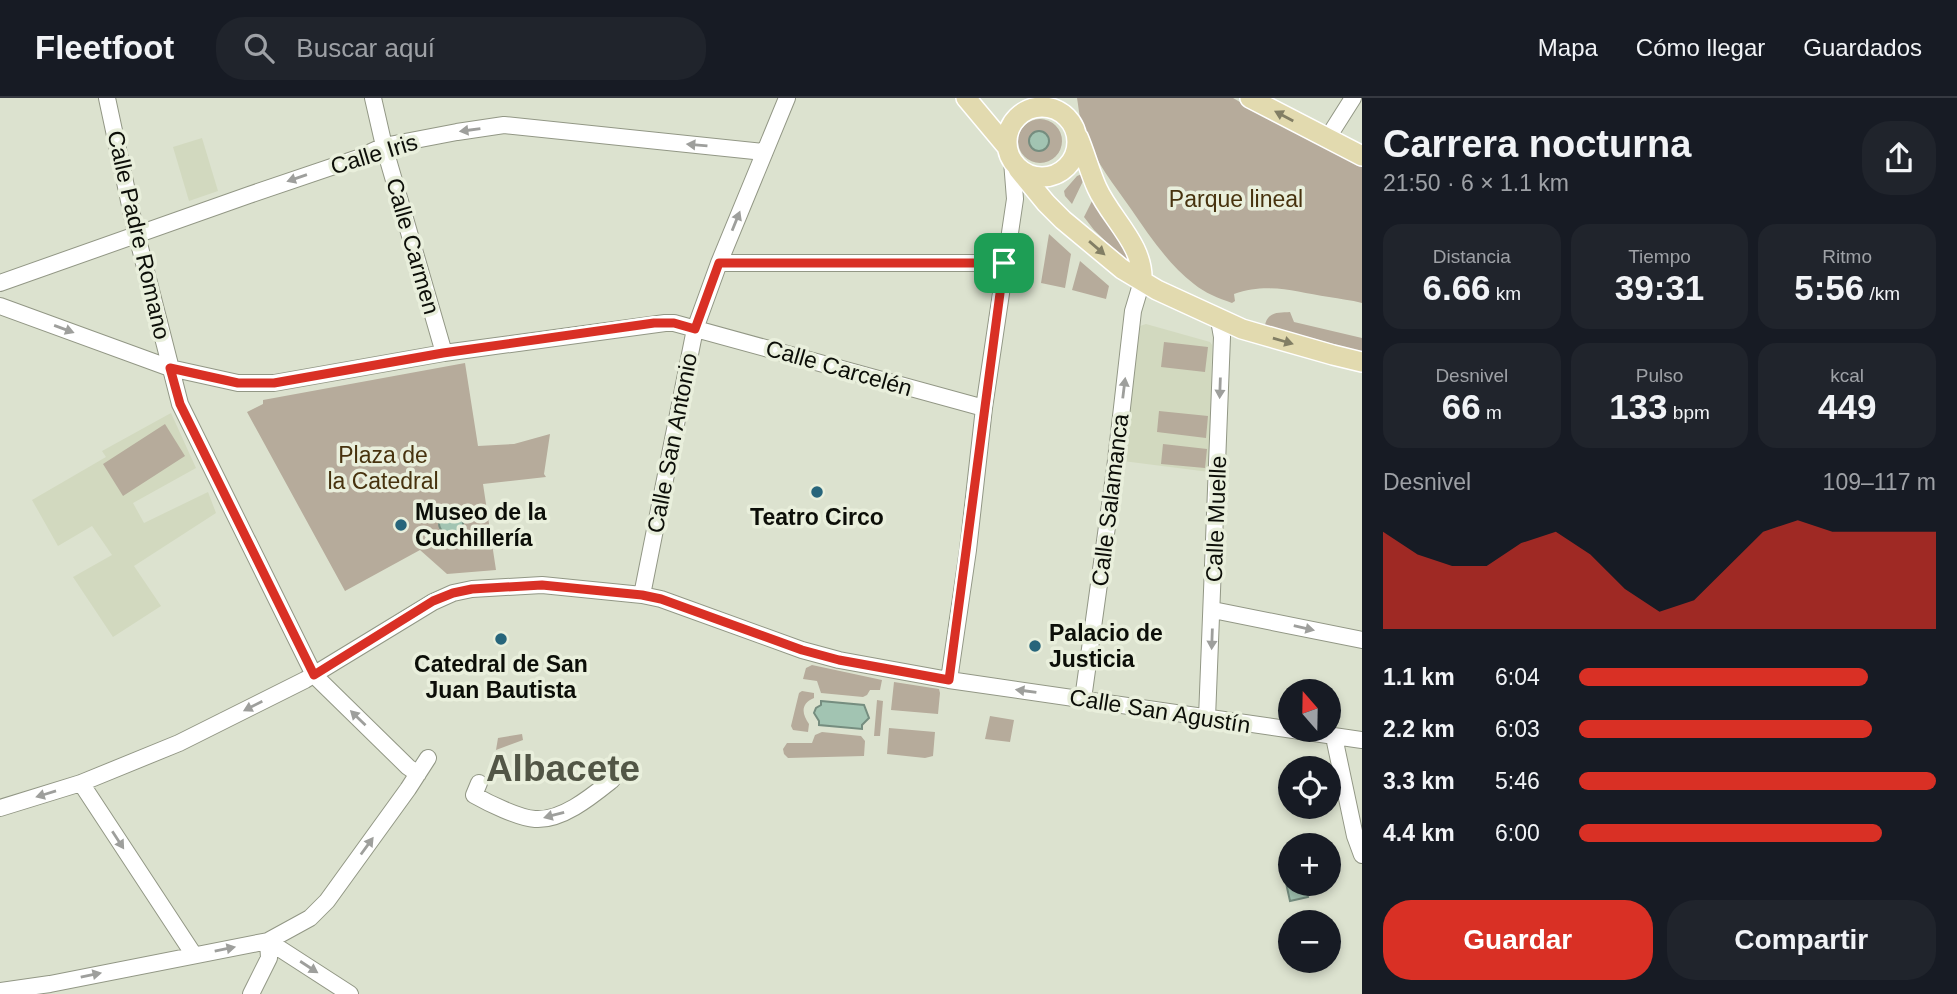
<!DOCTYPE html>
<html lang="es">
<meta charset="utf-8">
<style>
body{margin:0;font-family:Arial,sans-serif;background:#20242c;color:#f1f3f6;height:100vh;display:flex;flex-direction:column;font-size:26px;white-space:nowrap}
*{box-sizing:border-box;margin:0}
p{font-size:23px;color:#9ea1a6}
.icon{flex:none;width:38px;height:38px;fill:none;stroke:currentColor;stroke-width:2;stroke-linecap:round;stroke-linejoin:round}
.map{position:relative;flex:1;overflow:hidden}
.details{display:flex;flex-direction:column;background:#171b24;width:595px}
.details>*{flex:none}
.needle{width:46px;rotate:340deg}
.tools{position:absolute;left:1278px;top:581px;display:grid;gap:14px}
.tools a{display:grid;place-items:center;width:63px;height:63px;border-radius:50%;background:#171b24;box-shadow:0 4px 10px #0003;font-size:35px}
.pin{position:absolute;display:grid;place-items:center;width:60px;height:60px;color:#fff;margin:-30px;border-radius:14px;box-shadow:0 4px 10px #0006}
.round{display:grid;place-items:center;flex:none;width:74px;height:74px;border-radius:28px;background:#20242c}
.headline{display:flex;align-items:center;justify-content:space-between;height:119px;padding:0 21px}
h1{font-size:38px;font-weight:700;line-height:52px}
.figures{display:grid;grid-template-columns:repeat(3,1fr);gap:10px;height:119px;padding:7px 21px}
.figures div{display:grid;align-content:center;border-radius:18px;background:#20242c;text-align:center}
.figures b{font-size:35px;font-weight:700}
.figures small{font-size:19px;font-weight:400}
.figures p{font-size:19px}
.chart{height:196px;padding:14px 21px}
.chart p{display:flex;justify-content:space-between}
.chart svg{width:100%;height:126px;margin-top:7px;fill:#d93025;opacity:.7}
.primary-button{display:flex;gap:14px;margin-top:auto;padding:14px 21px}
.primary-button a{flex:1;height:80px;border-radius:28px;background:#d93025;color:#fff;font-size:28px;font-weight:700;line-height:80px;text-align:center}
.primary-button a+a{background:#20242c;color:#f1f3f6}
ul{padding:0 21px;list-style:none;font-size:23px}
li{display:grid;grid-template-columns:112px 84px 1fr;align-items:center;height:52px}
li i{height:18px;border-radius:9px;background:#d93025}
header{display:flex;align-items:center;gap:42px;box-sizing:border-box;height:98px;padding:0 35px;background:#171b24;border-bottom:2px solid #363941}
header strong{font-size:33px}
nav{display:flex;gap:38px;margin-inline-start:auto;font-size:24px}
.search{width:490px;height:63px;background:#20242c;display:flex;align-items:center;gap:18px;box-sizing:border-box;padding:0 24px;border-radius:28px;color:#9ea1a6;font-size:26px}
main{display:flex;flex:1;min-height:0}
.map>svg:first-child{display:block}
.built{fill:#d2d9bf}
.green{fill:#b6ab9b}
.water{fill:#a2c4b2;stroke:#758d7f;stroke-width:2}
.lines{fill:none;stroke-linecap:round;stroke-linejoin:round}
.minor-casing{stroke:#929785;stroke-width:18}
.major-casing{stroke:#fff;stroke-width:22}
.minor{stroke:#fff;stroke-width:16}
.major{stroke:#e2daaf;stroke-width:19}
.oneway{fill:#827e64}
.oneway2{fill:#9e9f9c}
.route-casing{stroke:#fff;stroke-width:14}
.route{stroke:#d93025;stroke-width:9}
.poi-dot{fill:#27657b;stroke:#e9efdc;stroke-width:2.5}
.labels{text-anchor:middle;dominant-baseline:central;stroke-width:7;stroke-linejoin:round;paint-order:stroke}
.street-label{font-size:23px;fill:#0c0e08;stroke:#e9efdc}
.park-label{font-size:23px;fill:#47320e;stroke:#e9efdc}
.poi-label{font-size:23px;font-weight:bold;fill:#0c0e08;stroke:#e9efdc;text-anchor:start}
.town-label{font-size:37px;font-weight:bold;fill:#525646;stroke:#e9efdc}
</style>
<header>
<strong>Fleetfoot</strong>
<div class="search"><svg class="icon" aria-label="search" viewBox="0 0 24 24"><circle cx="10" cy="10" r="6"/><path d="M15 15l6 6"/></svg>Buscar aquí</div>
<nav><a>Mapa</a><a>Cómo llegar</a><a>Guardados</a></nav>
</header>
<main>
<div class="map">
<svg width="1362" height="896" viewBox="0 0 1362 896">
<rect width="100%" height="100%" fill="#dce2cf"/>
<path class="built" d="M202,40L218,93L189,103L173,49Z
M1146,226L1210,244L1212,247L1209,374L1123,363L1140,228Z
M171,315L196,370L133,405L144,425L208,394L216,415L134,468L161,508L113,539L73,479L112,457L92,428L58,448L32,402L106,359L102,353Z"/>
<path class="green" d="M1077,0H1233L1247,8L1362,64V205C1351,202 1340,201 1329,199C1294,194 1269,184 1234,196L1235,203L1232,205C1218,200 1205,195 1194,186C1168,166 1149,137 1131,111C1114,87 1096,64 1085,37C1080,26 1079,12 1077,0Z
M1018 43a22 22 0 1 1 44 0a22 22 0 1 1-44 0Z
M1082,76L1084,81L1072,106L1065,98L1064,93L1077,78Z
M1094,99L1131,159L1130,162L1126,163L1094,132L1084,119Z
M1049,136L1071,156L1065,190L1041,185Z
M1080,163L1109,188L1106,201L1072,192Z
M1290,214L1294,224L1362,240V254L1265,227C1268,213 1279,215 1290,214Z
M1164,244L1208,249L1205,274L1161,269Z
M465,265L478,348L514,346L550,336L544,376L546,379L483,386L496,472L447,476L420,452L345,493L247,314L263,306V302Z
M1159,313L1208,318L1206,340L1157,334Z
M165,326L185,358L123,398L103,366Z
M1163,346L1207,351L1205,370L1161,366Z
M812,567L882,582L880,592H870L867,597L863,599L821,595L817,583L803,581L806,570Z
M894,584L939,591L940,595L938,616L891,612Z
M802,593L814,595V600C800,606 802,616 809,626L808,634L793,632L791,628L799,595Z
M877,602L883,603L880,638H874Z
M990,618L1014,622L1010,644L985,641Z
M889,630L935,634L933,658L925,660L887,656Z
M822,634L861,638L865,643L864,658L788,660L784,656L783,651L787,645H812L815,637Z
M522,636L523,642L496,652L498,640Z"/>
<path class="water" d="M1029 43a10 10 0 1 1 20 0a10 10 0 1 1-20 0Z
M439 425a12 12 0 1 1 24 0a12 12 0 1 1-24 0Z
M821,603L864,607L869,620L862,627V631L819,627V623L814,615L816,610L821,607Z
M1290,771V786H1306L1308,799L1290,803L1284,776Z"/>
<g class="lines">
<defs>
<path id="minor" d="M107,0L134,126L180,306L314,577L408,669L418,676
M373,0L384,48L444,255
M1327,41L1353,0
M719,165H1005
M0,185L249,97L358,60L384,48L457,34L504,27L764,54
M0,208L170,270L238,285H274L444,255L665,225H674L984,310
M642,497L695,231L719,165L787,0
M1213,512L1362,542
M949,582L968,452L984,310L1015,101L1012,63
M1083,601L1115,371L1133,213L1142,183
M1207,620L1222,239L1219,222
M1334,639L1355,738L1362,757
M81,685L194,857
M479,685L474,697C488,705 519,720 535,721C562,723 592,698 612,682
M0,710L81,685L179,645L305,582L433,504L453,495L472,491L542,487L642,497L661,501L802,552L839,562L949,582L1362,642
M268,843L350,896
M0,893L50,886L268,843L310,820L327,803L408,691L428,660
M251,896L269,860L268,843"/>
<path id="major" d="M966,0L1007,49
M1250,0L1362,58
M1007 44a35 35 0 1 1 70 0a35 35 0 1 1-70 0Z
M1078,39C1085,55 1090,75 1097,90C1111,121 1144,147 1142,183
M1018,71L1046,105L1063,122L1122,171L1157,192L1242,231L1333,257L1362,264"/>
</defs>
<use href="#minor" class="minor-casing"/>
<use href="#major" class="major-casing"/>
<use href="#minor" class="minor"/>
<use href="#major" class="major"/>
</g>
<defs><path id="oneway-solid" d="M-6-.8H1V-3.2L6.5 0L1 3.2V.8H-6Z" transform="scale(1.75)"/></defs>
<g class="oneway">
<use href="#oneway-solid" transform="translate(1284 18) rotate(-152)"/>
<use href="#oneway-solid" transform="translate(1097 150) rotate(41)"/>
<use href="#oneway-solid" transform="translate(1283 243) rotate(16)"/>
</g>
<g class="oneway2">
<use href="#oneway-solid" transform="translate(470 32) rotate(172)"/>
<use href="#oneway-solid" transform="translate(697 47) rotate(-175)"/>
<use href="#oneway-solid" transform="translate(297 80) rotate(161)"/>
<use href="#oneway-solid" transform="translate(736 123) rotate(-68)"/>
<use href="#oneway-solid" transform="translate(64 231) rotate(20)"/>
<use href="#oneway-solid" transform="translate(1124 290) rotate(-83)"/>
<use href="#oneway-solid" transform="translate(1220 290) rotate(92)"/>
<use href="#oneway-solid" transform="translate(1304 530) rotate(13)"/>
<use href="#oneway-solid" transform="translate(1212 541) rotate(92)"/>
<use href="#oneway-solid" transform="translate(1026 593) rotate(-172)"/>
<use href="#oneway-solid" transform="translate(253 608) rotate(153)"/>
<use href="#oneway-solid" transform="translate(358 620) rotate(-136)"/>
<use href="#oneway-solid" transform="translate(46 696) rotate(163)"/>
<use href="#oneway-solid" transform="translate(554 717) rotate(165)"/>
<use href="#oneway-solid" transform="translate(118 742) rotate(57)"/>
<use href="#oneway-solid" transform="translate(367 748) rotate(-54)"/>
<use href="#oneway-solid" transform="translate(225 851) rotate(-11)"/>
<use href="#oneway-solid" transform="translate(309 869) rotate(33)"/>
<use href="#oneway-solid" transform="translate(91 877) rotate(-12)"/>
</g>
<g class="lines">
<defs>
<path id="route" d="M719,165H1004L949,582L839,562L802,552L661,501L642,497L542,487L472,491L453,495L433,503L314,577L180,306L170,270L238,285H274L443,255L654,225H674L695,231Z"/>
</defs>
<use href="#route" class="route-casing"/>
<use href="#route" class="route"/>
</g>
<g class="poi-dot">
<circle cx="817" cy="394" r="7"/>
<circle cx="401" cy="427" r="7"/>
<circle cx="501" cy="541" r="7"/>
<circle cx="1035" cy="548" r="7"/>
</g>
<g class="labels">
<g class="street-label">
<text transform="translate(374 56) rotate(-17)">Calle Iris</text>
<text transform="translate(139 137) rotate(77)">Calle Padre Romano</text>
<text transform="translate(413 148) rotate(74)">Calle Carmen</text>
<text transform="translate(839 270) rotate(16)">Calle Carcelén</text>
<text transform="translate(672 345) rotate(-79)">Calle San Antonio</text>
<text transform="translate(1110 402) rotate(-83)">Calle Salamanca</text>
<text transform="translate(1216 421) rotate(-88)">Calle Muelle</text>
<text transform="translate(1160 613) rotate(9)">Calle San Agustín</text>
</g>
<g class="park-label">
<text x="1236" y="101">Parque lineal</text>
<text x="383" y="357">Plaza de<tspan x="383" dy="26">la Catedral</tspan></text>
</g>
<g class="poi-label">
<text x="415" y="414">Museo de la<tspan x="415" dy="26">Cuchillería</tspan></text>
<text x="817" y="419" text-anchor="middle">Teatro Circo</text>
<text x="1049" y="535">Palacio de<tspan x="1049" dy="26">Justicia</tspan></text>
<text x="501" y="566" text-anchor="middle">Catedral de San<tspan x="501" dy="26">Juan Bautista</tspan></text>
</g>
<g class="town-label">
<text x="563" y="670">Albacete</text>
</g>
</g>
</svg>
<div class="tools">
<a><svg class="needle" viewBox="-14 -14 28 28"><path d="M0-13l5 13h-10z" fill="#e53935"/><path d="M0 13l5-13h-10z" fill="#9ea1a6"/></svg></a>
<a><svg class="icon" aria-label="locate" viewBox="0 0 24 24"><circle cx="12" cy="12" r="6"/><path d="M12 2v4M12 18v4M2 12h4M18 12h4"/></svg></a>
<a>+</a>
<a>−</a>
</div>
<div class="pin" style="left:1004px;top:165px;background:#1e9e55"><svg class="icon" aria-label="arrive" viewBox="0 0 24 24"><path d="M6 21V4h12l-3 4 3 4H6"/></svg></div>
</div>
<section class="details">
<div class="headline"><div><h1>Carrera nocturna</h1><p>21:50 · 6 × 1.1 km</p></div><a class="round"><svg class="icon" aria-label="share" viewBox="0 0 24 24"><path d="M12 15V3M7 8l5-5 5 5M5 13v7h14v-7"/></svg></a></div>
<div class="figures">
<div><p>Distancia</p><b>6.66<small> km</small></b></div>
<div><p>Tiempo</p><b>39:31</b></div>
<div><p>Ritmo</p><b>5:56<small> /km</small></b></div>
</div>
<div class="figures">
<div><p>Desnivel</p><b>66<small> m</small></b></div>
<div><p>Pulso</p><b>133<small> bpm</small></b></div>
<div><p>kcal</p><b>449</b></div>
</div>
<div class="chart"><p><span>Desnivel</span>109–117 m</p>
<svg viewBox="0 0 160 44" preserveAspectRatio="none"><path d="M0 44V10L10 18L20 22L30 22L40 14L50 10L60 18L70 30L80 38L90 34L100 22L110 10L120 6L130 10L140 10L150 10L160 10V44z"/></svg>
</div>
<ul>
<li><b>1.1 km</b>6:04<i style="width:81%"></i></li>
<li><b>2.2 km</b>6:03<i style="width:82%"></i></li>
<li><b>3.3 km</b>5:46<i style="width:100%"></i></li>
<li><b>4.4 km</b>6:00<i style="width:85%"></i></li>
</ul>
<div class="primary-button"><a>Guardar</a><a>Compartir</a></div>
</section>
</main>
